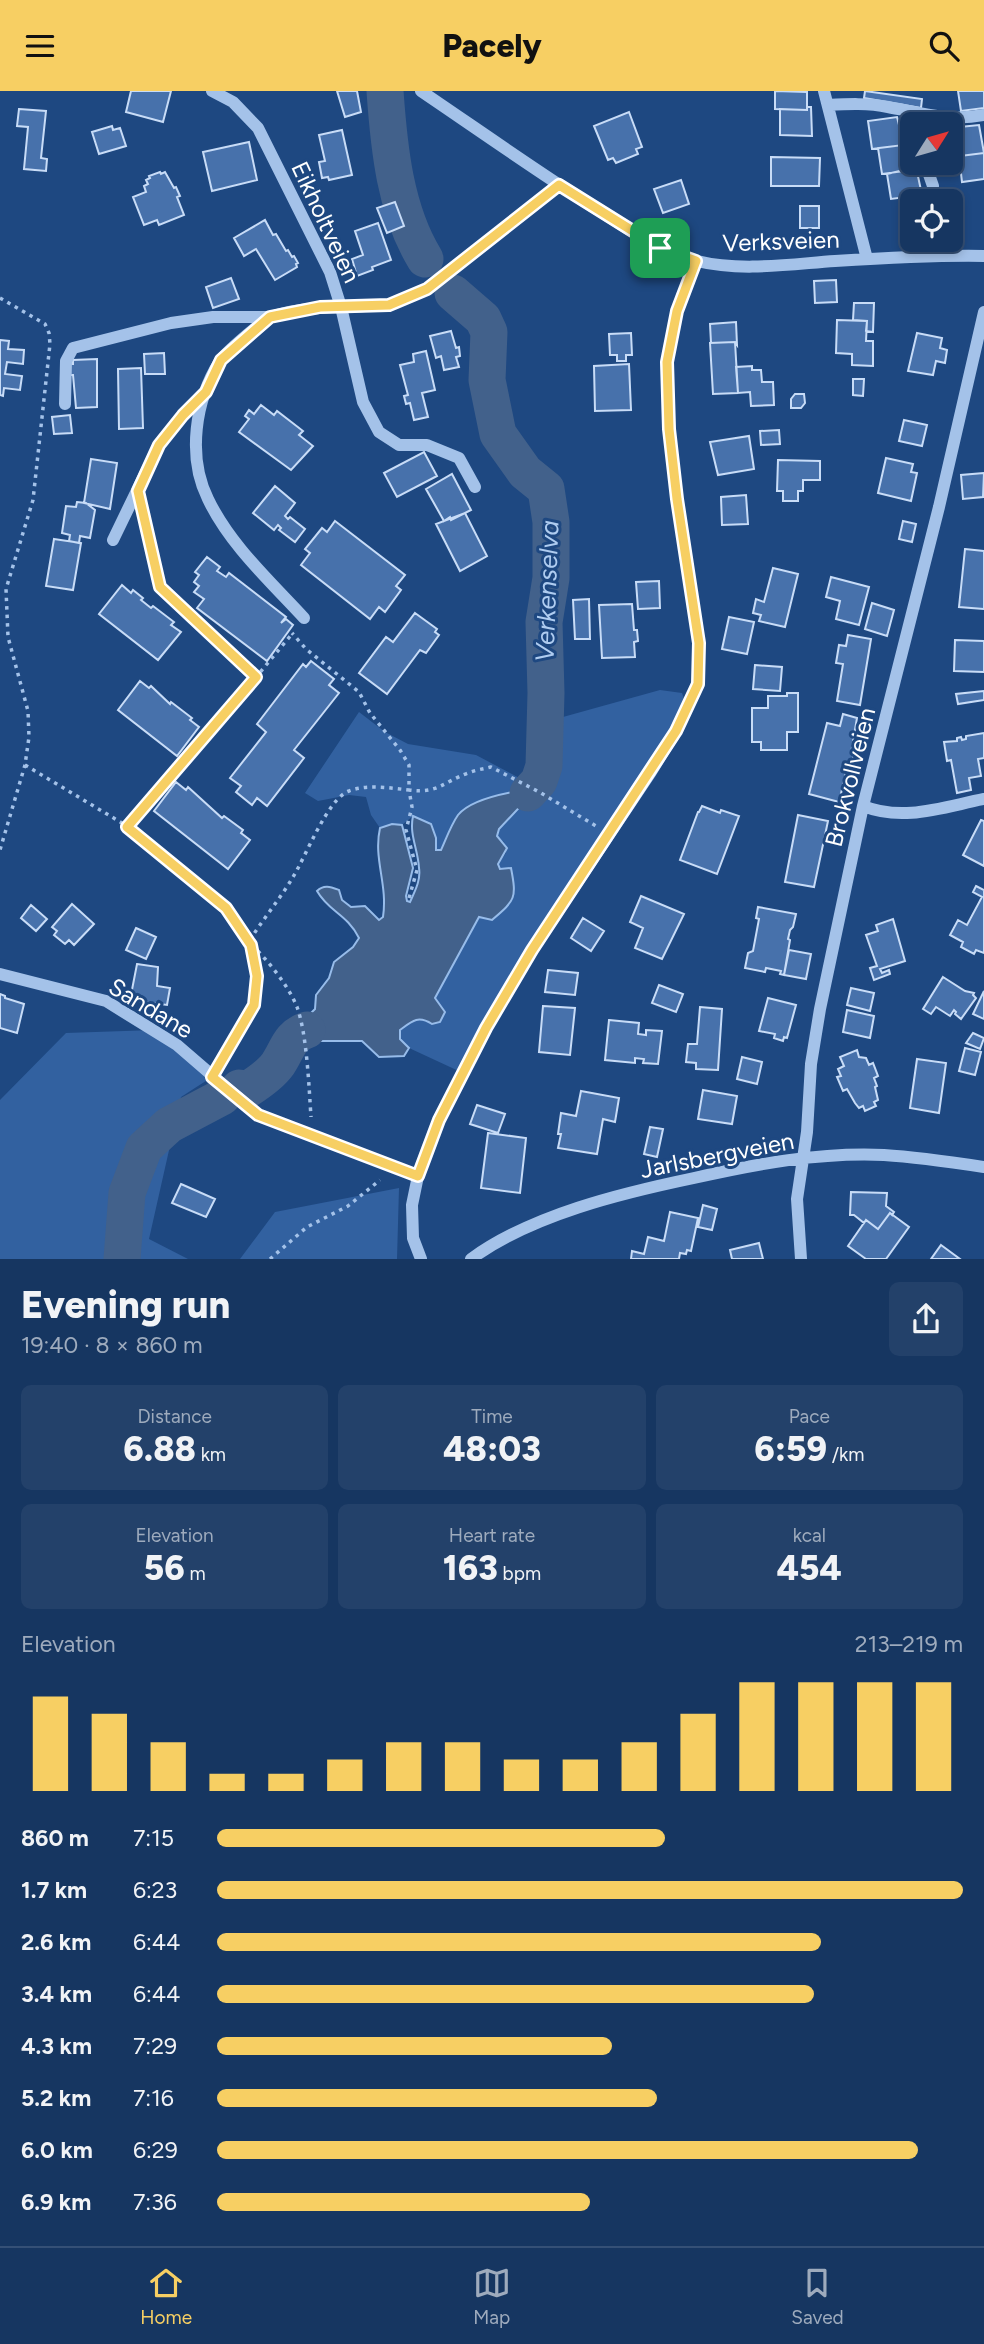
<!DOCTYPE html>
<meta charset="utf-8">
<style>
body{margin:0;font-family:Figtree,sans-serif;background:#23416a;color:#f1f3f6;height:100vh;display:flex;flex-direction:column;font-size:26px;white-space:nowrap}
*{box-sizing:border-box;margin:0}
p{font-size:23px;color:#9eabbd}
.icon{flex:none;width:38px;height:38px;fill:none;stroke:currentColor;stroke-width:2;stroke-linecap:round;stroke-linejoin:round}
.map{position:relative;height:1168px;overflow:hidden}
.drawer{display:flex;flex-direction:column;background:#163661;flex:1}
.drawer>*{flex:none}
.needle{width:46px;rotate:53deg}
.buttons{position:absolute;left:900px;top:21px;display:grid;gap:14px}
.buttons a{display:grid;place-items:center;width:63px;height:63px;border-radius:10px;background:#163661;box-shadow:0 4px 10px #0003,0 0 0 2px #355076;font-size:35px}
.pin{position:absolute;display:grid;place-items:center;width:60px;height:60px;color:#fff;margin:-30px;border-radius:14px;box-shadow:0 4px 10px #0006}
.round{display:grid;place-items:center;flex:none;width:74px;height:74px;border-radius:10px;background:#23416a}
.head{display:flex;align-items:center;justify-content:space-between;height:119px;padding:0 21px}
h1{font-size:38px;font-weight:800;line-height:52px}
.stats{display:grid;grid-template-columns:repeat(3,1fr);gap:10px;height:119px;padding:7px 21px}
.stats div{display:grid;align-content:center;border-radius:10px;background:#23416a;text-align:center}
.stats b{font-size:35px;font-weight:800}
.stats small{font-size:19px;font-weight:400}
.stats p{font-size:19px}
.chart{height:196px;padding:14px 21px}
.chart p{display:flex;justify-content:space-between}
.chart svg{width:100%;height:126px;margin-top:7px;stroke:#f7cf63;stroke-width:6}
ul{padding:0 21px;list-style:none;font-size:23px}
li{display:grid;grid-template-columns:112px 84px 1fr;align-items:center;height:52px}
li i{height:18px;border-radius:9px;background:#f7cf63}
header{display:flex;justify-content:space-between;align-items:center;height:91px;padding:0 21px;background:#f7cf63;color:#111;font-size:32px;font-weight:800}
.menu{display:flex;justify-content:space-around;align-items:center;height:98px;border-top:2px solid #355076;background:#163661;font-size:19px;color:#9eabbd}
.menu a{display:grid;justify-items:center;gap:4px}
.menu .current{color:#f7cf63}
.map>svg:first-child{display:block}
.green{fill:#3261a0}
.water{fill:#42618b;stroke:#97bcea;stroke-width:2}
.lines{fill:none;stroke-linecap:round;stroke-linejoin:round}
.river{stroke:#42618b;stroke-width:37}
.building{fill:#4771ab;stroke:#c8dcf7;stroke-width:2}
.path{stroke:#a4c2e9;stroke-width:3.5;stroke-dasharray:3.5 5;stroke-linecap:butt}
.minor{stroke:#a4c2e9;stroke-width:12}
.route-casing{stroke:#fff;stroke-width:14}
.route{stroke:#f7cf63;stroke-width:9}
.labels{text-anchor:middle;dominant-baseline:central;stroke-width:6;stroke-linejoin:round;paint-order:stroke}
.street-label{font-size:24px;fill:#fff;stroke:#1e4881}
.water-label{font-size:26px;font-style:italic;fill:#afccf0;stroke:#1e4881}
</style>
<header><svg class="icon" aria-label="menu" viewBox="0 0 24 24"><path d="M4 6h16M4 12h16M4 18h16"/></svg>Pacely<svg class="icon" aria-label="search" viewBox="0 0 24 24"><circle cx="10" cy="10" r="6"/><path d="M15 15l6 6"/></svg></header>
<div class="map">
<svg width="984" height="1168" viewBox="0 0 984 1168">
<rect width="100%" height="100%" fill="#1e4881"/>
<path class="green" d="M660,599L682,602L687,616L463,982L409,957L400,948V939C412,930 418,924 432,933L445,921L435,908L479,826L492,829L511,778L500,779L498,773L506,762L504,751L497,746L499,738L530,705L528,702C549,680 545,659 545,631Z
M359,621L385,641L408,653L476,664L525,690L524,699L497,706L456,726L441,759H436V747L413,725L402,734L392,733L380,737L371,724L366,706L349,704L318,710L305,702Z
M154,939L212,986L181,1006L149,1148L188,1168H0V1009L66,942Z
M399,1097L397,1168H240L275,1121Z"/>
<path class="water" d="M524,699L531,704L499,738L497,745L507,757L498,773L500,778L511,777C517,808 515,809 492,829L479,826L435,907L445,921L440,931L432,933C418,924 412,930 400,939V948L409,957L404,965L379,966L362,950H308L305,928L315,918L316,904L329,887L334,871L353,856L359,847C347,823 329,821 317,800C324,793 331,796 339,799L342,809L351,816L365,815L379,829L383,826C388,793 373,768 380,737L392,733L402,734L413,777L406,805L407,810L410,811C415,800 421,789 419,777C418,758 409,744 413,725L431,733L436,747V759H441C446,748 451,734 458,724C470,709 505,702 524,699Z"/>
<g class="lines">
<path class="river" d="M385,0C389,57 395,119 425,168
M453,202L483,228L489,241L487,289L498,343L525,381L546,398L551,431V487L544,531L546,602L544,675L539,690L528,702
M239,997L247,999C258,992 271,983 278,973C288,958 289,945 307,939
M122,1168L127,1102L144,1057L169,1034L222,1006"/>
</g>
<path class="building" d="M131,0H171L163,31L126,21Z
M337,0H357L361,21L345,26Z
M775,0L807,1V19L775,18Z
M865,0L922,8L921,17L864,7Z
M958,0H984V17L961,20Z
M807,16H811L812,45L780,44V18L807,19Z
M19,18L46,20L41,67L47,68L46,80L24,78L28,36L17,35Z
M629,21L642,56L636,58L638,63L616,72L613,67L608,69L594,35Z
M897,26L904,54L872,58L868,30Z
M979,34L984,62L953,66L950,37Z
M112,35L113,39L120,37L126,55L99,63L92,41Z
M342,39L352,84L329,89L328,86L322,87L319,71L325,70L319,44Z
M249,51L257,89L212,100L203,61Z
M903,51H907L913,79L882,83L878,57L904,54Z
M984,62V88L962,91L959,65Z
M771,66L820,67L819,95H771Z
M916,76L922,104L891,108L887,83Z
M160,81L161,83L165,81L174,97L176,96L180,105L177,106L184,124L159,134L157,129L144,134L133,106L146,101L144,95L148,93L146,89L150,87L149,85Z
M681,89L689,113L663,122L654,98Z
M395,111L404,135L387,142L377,117Z
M800,115H819V137H800Z
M265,129L273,144L276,143L286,160L288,159L292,166L294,165L298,172L296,173L297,176L275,189L256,158L244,165L234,147Z
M378,132L391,169L372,176L373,179L357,185L352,168L363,164L355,140Z
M231,187L239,208L213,217L206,196Z
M836,189L837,211L815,212L814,190Z
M854,212H874L873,241L866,240L867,230L853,229Z
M837,229L867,230L866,250H873V275L852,274V263L836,262Z
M736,231L737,254L735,251L711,252L710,233Z
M451,240L456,257L459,256L460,265L456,266L459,276L444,279L441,265L436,267L430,245Z
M631,242L632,264H626V270H617V264H610L609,243Z
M917,242L942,247L940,257L947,259L945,272L936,270L933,284L908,280Z
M0,249L9,250L8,258L24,259L23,273L7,271L5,283L22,285L20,299L4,297L3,305L0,304Z
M735,251L738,302L713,303L710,252Z
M426,260L435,299L422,302L428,326L414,329L410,312L406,313L404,305L408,304L400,274L414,271L413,263Z
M164,262L165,283H145L144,263Z
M97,268V316L76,317L73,284H70V273H73V269Z
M629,273L631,319L595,320L594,275Z
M752,275V279H761L762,291H773L774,314L751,315L750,301L738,302L736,276Z
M141,277L143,337L119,338L118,278Z
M853,288H864L863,305L853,304Z
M795,303H804L805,312L801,317H791V308Z
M261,314L274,324L277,320L303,340L299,344L313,355L291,379L239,341L249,328L245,325L249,319L254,323Z
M70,324L72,342L54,343L52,326Z
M904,329L927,334L922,355L899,350Z
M779,339L780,353L761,354L760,340Z
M749,345L754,378L718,384L710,351Z
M424,361L437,385L397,406L384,382Z
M886,367L913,373L911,381L917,382L911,410L878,402Z
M91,368L117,372L110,418L84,412Z
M778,369L820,370V389H803V400H798V410H783V400H777Z
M984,382L983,406L963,408L961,384Z
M452,383L471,419L451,429L450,426L444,430L426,398Z
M275,395L295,412L285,425L288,428L290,426L305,438L295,451L279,439L281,437L278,434L274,439L253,422Z
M746,404L748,433L722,434L721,406Z
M77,411L86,412L95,419L90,447L80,445L79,452L69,450L70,444L62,442L66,415L76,416Z
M465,422L487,465L460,480L436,433Z
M335,430L405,484L396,495L401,499L385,521L379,516L370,528L301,474L310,462L305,458L322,437L327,441Z
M903,430L916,433L912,451L899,448Z
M54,448L81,452L73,499L46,495Z
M965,458L984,460V518L959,516Z
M207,466L220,476L217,480L226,486L229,482L286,526L281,532L286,528L293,534L267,570L197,517L204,508L194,501L199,495L194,491L199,484L195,481Z
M773,477L798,483L785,536L759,530L761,524L753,522L756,508L764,511Z
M831,486L869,496L859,534L836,528L840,510L826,506Z
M659,490L660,517L638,518L636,491Z
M122,494L131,502L133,499L143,507L141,509L151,517L153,515L174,531L171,534L181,541L158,569L99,523Z
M589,508L590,548H575L573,509Z
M872,512L894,519L887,545L865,538Z
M632,513L634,539H637L638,550L634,551L635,566L602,567L599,514Z
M415,522L437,538L435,541L439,544L426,562L420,559L387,603L359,582L386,546L393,551Z
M729,526L754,531L747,563L722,558Z
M848,544L871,548L860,614L837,610L843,573L836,572L839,554L846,555Z
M955,549L984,550V581L954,580Z
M311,570L334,588L329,594L339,602L294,659L304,667L267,715L257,707L252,714L236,701L241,695L230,687L266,641L257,633L303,573L306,576Z
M755,574L782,576L780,600L753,598Z
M140,590L149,597L151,595L170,613L171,611L192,627L190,629L199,636L177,665L118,619Z
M984,600V609L958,613L956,603Z
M787,602H798V641H787V659H761V651H752V617H768V605H787Z
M843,623L857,627L851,662L854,663L851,674L848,673L839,711L809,703L827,632L840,635Z
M984,642V667L978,668L981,685L969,687L971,699L957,702L951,669L947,670L944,651L957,650V647L961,646L962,649L966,648V645Z
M176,691L186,699L188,696L222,727L224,725L243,739L241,742L250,749L228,778L154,720Z
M702,715L720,722L721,719L739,725L717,783L680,769L698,721H699Z
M798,724L828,730L814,796L785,791Z
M981,729L984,730V775L963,764Z
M976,795L984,799V862L976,859L974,863L961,856L963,851L950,844L958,829L967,834L982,806L973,801Z
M641,805L684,823L662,868L635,857L643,837L630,831Z
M72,813L94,833L74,854L69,849L65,853L54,844L57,840L52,836Z
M31,814L47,828L36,840L21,827Z
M758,816L796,823L793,836L790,839L788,848L790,849L784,884L780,883L781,880L766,877L765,881L745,877L748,862L753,860L759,828L756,827Z
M583,827L604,840L591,860L571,847Z
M893,828L905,870L880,878L882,882L889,879L890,883L874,889L870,877L877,875L866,844L878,840L876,834Z
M136,837L156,846L146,868L126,859Z
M789,859L811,863L806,888L784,884Z
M137,873L158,876L157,895L170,897L167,914L130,909Z
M548,879L578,882L575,904L545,901Z
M943,886L965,900L974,902L973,904L976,907L961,928L955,923L956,921L954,919L950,925L936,916L931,923L923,918Z
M659,894L683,903L676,921L652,912Z
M851,897L874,902L870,920L847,914Z
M984,900V928L973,923Z
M0,903L5,905V907L24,913L17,942L0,937Z
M768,907L796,914L787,947L784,946L783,950L774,947L775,943L759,940Z
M543,915L575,917L570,964L539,961Z
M700,916L722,918L718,979L696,978V972L686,971L688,953H697Z
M847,919L874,925L870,947L843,941Z
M609,929L639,932L638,943L646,944V939L662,940L658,973L643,972L644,968L635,967V972L605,969Z
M973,942L984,947L980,958L966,952Z
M965,957L981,961L975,984L959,980Z
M857,959L859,966L866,967L869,974L873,972L878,985L874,987L877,995L875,996L878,1009L874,1011L876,1015L865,1020L863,1015L859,1017L855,1012L847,998L843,1000L837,986L841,985L838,978L844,975L840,966Z
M742,966L762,971L757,993L737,988Z
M917,968L946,972L939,1022L910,1017Z
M703,999L737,1005L732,1033L698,1028Z
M581,1000L619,1007L615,1031L603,1028L597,1063L558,1057L561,1043H558L561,1022L576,1025Z
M477,1014L505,1023L498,1042L470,1033Z
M650,1036L663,1038L657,1066L644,1063Z
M488,1042L526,1047L520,1102L481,1097Z
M181,1093L215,1108L206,1126L172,1112Z
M851,1101L887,1102L886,1115L894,1121L892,1124L890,1122L878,1138L866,1129L864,1132L854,1124H850Z
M703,1114L717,1118L712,1139L698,1136Z
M670,1121L698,1127L691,1160L687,1159L686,1163L680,1162L679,1168H631L632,1160L644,1163L648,1146L664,1150Z
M890,1122L909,1136L886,1168H866L848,1155L866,1129L878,1138Z
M759,1152L763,1168H732L730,1159Z
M941,1154L960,1168H931Z"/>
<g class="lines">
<path class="path" d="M0,207L45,233L49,242L50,253L33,409L6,498L8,546L28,620L29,646L25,674L0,759
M143,425L160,496L255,586
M25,674L127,735L226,817L250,849L257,885L254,913L222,970
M127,735L186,670L292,543
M409,807L417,779L406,739L412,716L409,699C438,703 443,691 468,682C475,679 483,678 491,676L541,702L596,735
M250,849C263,828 280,808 293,786C305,767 328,707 349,700C367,693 390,697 409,699V674L400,659L370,622L359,601L306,558L292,542
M252,854C269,871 288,894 297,916C307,943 309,997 311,1026
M270,1168L307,1136L348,1115L380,1089"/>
<path class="minor" d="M212,0L233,11L258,37L330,181L341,216L389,214L427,198L559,94
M421,0C480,40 538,81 598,119C630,139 660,161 697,170C741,181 791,173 835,170C884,167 934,164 984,165
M824,0L867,168
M828,14C848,13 868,12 888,16C921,22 950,31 984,24
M925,72L933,95
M65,313L66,270L73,257L171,232L213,226H270
M113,449L159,354L183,324L203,303
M304,527C270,490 230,454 208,408C187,366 195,309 220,270C226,261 258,234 268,228C281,219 324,216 341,216L363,311L379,341L399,354H427L459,367L475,396
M863,715C903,731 943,716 984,708
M0,883L106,910L177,954L258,1024L418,1085
M421,1168L413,1147L412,1114L418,1085L439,1029L486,937L532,859L651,681L676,640L698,593L699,552L677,408L669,338L667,271L677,220L696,170
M471,1168C531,1124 622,1102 694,1087C756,1073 820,1061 884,1064C917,1066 951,1071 984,1076
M801,1168L797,1108L807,1041L811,973L820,918L863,715L939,416L984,221"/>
</g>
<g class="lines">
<defs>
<path id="route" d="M559,94L660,157L696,170L677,220L667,271L669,338L677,408L699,552L698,593L676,640L532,859L486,937L439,1029L418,1085L258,1024L212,986L254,914L257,885L251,854L226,817L127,736L256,586L160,496L138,400L159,354L183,324L206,301L221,269L270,226L320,216L389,214L427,198Z"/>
</defs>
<use href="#route" class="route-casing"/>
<use href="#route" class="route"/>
</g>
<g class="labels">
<g class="street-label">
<text transform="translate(326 131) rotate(65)">Eikholtveien</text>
<text transform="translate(781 150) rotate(-2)">Verksveien</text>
<text transform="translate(850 686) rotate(-76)">Brokvollveien</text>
<text transform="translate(151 917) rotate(31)">Sandane</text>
<text transform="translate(717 1064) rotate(-11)">Jarlsbergveien</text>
</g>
<g class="water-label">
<text transform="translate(547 500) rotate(-88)">Verkenselva</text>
</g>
</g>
</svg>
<div class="buttons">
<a><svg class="needle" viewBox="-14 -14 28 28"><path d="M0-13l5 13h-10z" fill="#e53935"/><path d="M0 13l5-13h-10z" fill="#9eabbd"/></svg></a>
<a><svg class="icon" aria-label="locate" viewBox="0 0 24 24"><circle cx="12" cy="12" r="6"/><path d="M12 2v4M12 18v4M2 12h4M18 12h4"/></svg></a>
</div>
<div class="pin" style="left:660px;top:157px;background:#1e9e55"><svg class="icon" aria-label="arrive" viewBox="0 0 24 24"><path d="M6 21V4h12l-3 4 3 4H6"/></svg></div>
</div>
<section class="drawer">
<div class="head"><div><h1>Evening run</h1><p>19:40 · 8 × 860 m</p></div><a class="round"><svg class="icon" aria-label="share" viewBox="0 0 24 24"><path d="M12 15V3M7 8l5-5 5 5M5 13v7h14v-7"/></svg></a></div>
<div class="stats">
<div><p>Distance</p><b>6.88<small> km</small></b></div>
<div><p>Time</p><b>48:03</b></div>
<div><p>Pace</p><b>6:59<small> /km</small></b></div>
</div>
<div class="stats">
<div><p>Elevation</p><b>56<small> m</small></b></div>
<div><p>Heart rate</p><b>163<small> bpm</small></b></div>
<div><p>kcal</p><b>454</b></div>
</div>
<div class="chart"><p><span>Elevation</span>213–219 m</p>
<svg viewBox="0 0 160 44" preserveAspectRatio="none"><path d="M5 44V11M15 44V17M25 44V27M35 44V38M45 44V38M55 44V33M65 44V27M75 44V27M85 44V33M95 44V33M105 44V27M115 44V17M125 44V6M135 44V6M145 44V6M155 44V6"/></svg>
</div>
<ul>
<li><b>860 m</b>7:15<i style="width:60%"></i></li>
<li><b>1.7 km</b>6:23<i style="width:100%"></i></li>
<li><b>2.6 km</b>6:44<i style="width:81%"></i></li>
<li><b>3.4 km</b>6:44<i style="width:80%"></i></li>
<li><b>4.3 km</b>7:29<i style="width:53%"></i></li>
<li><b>5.2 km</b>7:16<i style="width:59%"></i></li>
<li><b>6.0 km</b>6:29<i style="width:94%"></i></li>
<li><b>6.9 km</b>7:36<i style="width:50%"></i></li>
</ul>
</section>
<nav class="menu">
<a class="current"><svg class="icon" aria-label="home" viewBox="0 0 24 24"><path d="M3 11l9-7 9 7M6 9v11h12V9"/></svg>Home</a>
<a><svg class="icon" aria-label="map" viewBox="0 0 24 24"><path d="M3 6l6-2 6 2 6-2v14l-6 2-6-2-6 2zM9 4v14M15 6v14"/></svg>Map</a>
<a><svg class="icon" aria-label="saved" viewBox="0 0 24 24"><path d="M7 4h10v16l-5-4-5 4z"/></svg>Saved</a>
</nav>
